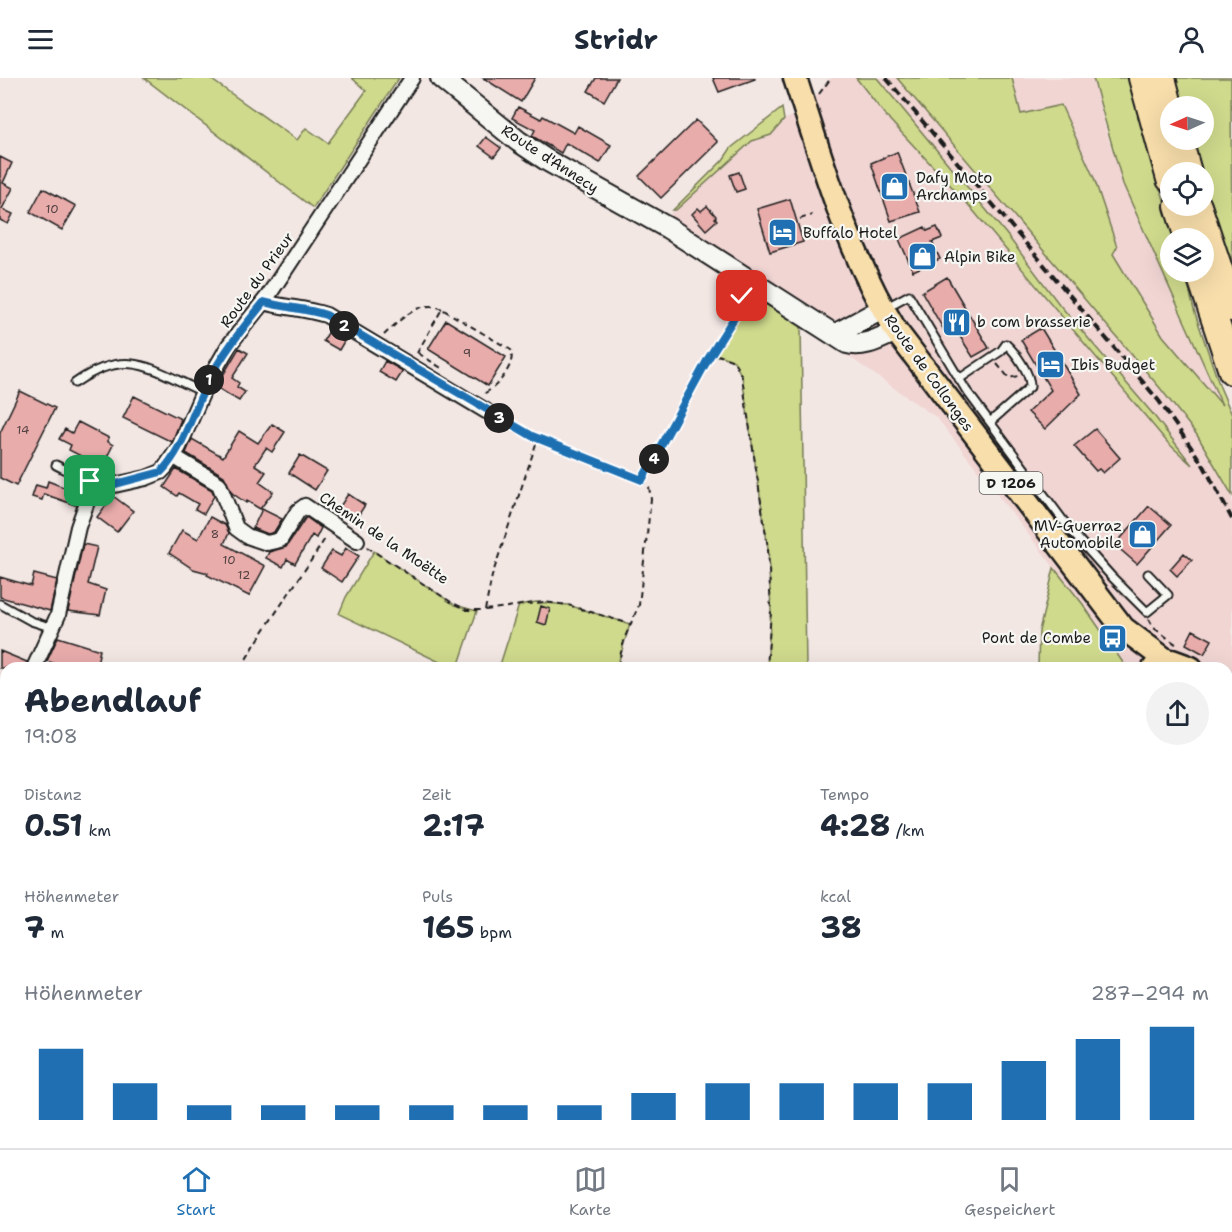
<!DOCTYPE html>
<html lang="de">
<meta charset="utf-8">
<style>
body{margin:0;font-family:"Shantell Sans",sans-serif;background:#f2f2f3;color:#1f2937;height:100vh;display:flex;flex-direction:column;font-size:22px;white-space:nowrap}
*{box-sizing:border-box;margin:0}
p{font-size:20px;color:#747a83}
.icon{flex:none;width:33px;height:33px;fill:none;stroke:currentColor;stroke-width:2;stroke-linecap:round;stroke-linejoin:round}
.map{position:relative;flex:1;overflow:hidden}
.sheet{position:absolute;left:0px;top:584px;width:1233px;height:488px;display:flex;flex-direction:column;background:#fff;border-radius:18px 18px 0 0;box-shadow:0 6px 24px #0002}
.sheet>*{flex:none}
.needle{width:39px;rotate:267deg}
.controls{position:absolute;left:1160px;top:18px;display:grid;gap:12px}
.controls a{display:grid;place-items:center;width:54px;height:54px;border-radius:50%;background:#fff;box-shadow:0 6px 24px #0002;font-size:30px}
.pin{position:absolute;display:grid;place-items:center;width:51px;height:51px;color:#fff;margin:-26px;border-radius:12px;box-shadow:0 3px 9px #0006}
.km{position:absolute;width:30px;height:30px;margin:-15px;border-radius:50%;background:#222;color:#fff;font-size:16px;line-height:30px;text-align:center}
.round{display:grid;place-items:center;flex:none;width:63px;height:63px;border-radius:32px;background:#f2f2f3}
.headline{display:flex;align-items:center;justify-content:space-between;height:102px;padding:0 24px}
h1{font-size:33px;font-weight:700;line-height:45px}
.stats{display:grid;grid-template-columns:repeat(3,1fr);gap:9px;height:102px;padding:6px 24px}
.stats div{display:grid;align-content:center}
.stats b{font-size:30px;font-weight:700}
.stats small{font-size:16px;font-weight:400}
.stats p{font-size:16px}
.chart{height:168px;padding:12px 24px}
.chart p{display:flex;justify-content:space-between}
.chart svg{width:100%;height:108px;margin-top:6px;stroke:#1f6fb2;stroke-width:6}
header{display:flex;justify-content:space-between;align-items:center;height:78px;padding:0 24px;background:#fff;font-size:27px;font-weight:700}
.tab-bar{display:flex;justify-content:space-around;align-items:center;height:84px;border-top:2px solid #e0e1e3;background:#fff;font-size:16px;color:#747a83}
.tab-bar a{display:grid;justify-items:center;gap:3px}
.tab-bar .active{color:#1f6fb2}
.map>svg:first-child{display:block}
.built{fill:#f0d5d3}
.green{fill:#cfda8d;stroke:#767b54;stroke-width:1.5}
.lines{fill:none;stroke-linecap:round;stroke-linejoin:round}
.stream{stroke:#628a9c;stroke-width:4}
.building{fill:#e8acab;stroke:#1c1c1c;stroke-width:1.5}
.lane-casing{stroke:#1c1c1c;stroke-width:11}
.street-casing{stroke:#1c1c1c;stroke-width:18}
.secondary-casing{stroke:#1c1c1c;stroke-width:24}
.primary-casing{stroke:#1c1c1c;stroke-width:27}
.highway-casing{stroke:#1c1c1c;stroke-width:30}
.path{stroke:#1c1c1c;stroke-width:2;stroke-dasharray:6 4.5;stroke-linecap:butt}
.lane{stroke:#f6f6f2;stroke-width:7}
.street{stroke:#f6f6f2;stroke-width:14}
.secondary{stroke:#f6f6f2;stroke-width:20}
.primary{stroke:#f8deab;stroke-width:22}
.highway{stroke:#f8deab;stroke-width:26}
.rail{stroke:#1c1c1c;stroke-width:4;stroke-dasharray:9 4.5;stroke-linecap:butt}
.route-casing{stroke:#fff;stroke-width:12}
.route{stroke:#1f6fb2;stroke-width:8}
.labels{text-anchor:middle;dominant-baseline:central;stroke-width:4.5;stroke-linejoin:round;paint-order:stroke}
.number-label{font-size:12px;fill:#4f4040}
.shield{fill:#f6f6f2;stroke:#5d5d5c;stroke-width:1.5}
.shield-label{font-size:14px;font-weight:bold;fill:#1c1c1c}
.street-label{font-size:15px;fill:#1c1c1c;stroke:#f6f6f2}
.poi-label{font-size:15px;fill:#1c1c1c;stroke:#f6f6f2;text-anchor:start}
</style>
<header><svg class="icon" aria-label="menu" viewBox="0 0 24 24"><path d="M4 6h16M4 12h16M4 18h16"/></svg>Stridr<svg class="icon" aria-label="person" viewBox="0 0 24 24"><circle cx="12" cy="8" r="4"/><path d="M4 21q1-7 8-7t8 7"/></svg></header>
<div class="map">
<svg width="1232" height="1070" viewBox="0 0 1232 1070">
<rect width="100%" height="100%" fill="#f3e7e4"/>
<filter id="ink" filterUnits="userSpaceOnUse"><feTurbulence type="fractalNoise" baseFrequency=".0167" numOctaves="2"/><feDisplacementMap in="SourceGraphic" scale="12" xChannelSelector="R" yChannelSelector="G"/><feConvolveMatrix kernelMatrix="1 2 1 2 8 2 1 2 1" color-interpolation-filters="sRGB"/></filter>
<g filter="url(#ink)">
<path class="built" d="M831,0H897L1104,242L1197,357L1232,417V649L1227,651V590L1126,589L1082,525L937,340L835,269L657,154L673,132H676L752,63L771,57L784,42L805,31Z
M1012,0H1093L1108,60L1140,146L1223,329L1163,258L1113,176L1117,169L1094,100L1061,27L1020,36Z
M1232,1002V1070H1160L1165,1065H1227V1006Z"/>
<path class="green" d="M144,0H209L297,62L306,50L328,65L366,13L352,0H399L313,130Z
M856,0H877L1007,157L1059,226L1152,335L1192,387L1168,365L966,124L886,38Z
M897,0H1012L1021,36L1061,27L1094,100L1117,169L1113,176L1163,258L1222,327L1123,106L1093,0H1129L1175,160H1170V194H1185L1194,232L1220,309L1232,337V417L1197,357L1160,310Z
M1174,0H1231L1232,194L1203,102V94H1201L1191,62H1203V28H1182Z
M782,30L784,42L771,57L752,63L676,132H673L723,82L731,70Z
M749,214L801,247L806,589H767L771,533L768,470L742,299L734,283L722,278H711Z
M374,473L455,527L477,533L458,589H450L339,536L346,519Z
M1054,490L1082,525L1126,589H1038L1039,553Z
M536,524L568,527L630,546L617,589L499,590L519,527Z
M1232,756V874L1227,886V763Z
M1232,916V1002L1227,1006V925Z
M995,1065H1095L1090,1070H991Z"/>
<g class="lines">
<path class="stream" d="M779,1070L783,1065"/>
</g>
<path class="building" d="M483,0H535L521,24Z
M596,0H617L604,23L588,13Z
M713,0H755V1L719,14Z
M518,29L541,41L543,38L574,55L578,48L611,67L600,85L566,65L561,75L532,58L535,52L512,40Z
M696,42L718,64L661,120L639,98Z
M486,59L501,70L494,79L479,68Z
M897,74L920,134L891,143L871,85Z
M0,79L12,85L3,105L13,110L2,131L13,136L8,146L0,142Z
M739,94L745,111L736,114L730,97Z
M43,110L76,128L62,152L30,134Z
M790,121L803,164L770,174L757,131Z
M707,128L716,138L715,140L717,142L706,152L692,136L698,130L701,133Z
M925,149L927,153L937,149L942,160L932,164L940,181L913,193L899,161Z
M947,199L989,270L973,279L954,249L945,254L922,214Z
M446,242L506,279L488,308L428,271Z
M331,250L346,260L339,272L323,263Z
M1041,250L1081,316L1045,351L1028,334L1051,312L1021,262Z
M239,270L248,275L232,300L239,305L237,309L245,314L239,323L216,309Z
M385,283L403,293L396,304L379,294Z
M20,313L55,330L16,408L0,400V355Z
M134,318L181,341L172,364L123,340Z
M78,344L109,360L107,363L113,367L102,389L69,372L71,367L59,361L65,351L72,355Z
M272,346L285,354L272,374L266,370L255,387L266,394L259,404L273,414L260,431L247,423L246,425L232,415L224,398L186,375L192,361L223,379L239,353L258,365Z
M1095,351L1120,380L1103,395L1099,391L1096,393L1074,368Z
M300,377L327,393L315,412L289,395Z
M176,391L212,412L214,418L204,436L195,431L198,426L179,415L177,418L164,409Z
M48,403L81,416L75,427L44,416L42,422L32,419L36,407L46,410Z
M348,416L365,427L354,444L337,433Z
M113,418L133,433L117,454L97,439Z
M1149,428L1171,447L1137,486L1115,467Z
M262,431L282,441L274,454L268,456L253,450Z
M210,439L225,447L229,455L224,466L265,488L249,518L207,497L208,495L193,491L169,475L182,452L198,461Z
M306,439L321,450L316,460L312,457L295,486L287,481L283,489L266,480L269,474L286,469Z
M83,466L97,469L88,506L106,512L100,537L68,533Z
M346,470L359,478L342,504L321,490L332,473L341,478Z
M1184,475L1192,482L1177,498L1170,491Z
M34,496L57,502L50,533L0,519V499L31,508Z
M541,528L550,531L546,547L537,544Z
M1193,552L1212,562L1204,576L1186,566Z
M58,559L100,572L96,590H67L47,583Z
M0,573L27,584L25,590H0Z"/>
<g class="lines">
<defs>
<path id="lane" d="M887,229L909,217L966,312L1071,453L1112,499L1147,534L1168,517L1148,496
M959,301L1001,273L1006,266C1016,275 1031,296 1030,309L990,344
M75,305C128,268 151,291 203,314
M56,387L101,410
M0,526L31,543L53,550
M0,620L6,623
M1227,739L1232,731"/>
<path id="street" d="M264,224C285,230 305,230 326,237L486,333
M173,378L219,406L236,450L247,458L267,465L280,462L298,433L305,428L357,463
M34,590L58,537L78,449L88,421L101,410L146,400L161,394L165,390L179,369L205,309L229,267L268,218L412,0
M0,653L6,644
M0,756L6,758"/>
<path id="secondary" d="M441,0L518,63L548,83L668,150L847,265C864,270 880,260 896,253
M836,256L882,231"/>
<path id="primary" d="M795,0C823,86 848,175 896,253L1123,550L1167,583
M1154,590L1172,583L1191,590
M1227,624L1232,627
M972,1070L976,1065"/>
<path id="highway" d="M1142,0L1170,101
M1162,0L1170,31
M1179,62L1188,94
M1178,128L1188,160
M1198,128L1232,230
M1199,194L1232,293"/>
</defs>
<use href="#lane" class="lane-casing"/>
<use href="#street" class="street-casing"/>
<use href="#secondary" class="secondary-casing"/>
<use href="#primary" class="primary-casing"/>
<use href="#highway" class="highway-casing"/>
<path class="path" d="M819,16L831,0
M800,141L812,137
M384,257C399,243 420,220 442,231
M417,275L442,231L511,272C516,287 497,310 483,316
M418,275L443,291
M712,277L746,221L741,217
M997,286L1009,300L1018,298
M497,339L532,358L642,402L649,409L651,421L639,527L625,559L617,590
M642,402L708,281L718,277L734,283L742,299L768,470L771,533L767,590
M367,469L451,524L467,532H485L544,524L568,527L630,546
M485,532L492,498L538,360
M1149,541L1154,550L1177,567
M241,590C267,544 299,503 326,459
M434,1070L437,1065
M625,1070L628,1065"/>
<use href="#lane" class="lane"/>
<use href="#street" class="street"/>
<use href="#secondary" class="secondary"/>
<use href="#primary" class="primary"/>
<use href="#highway" class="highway"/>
<path class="rail" d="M886,0L1159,323L1204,388L1232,441
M1227,904L1232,894
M1103,1070L1108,1065"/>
</g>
</g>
<g class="lines" filter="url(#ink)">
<defs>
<path id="route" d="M90,403L101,410L161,394C184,370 191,337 206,308C221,277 242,251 264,224C285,230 305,230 326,237L532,358L642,402L708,281L746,221L742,218"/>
</defs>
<use href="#route" class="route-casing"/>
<use href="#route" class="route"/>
</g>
<defs>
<symbol id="shop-square" viewBox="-11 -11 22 22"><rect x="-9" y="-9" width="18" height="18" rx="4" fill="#1f6fb2" stroke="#f6f6f2"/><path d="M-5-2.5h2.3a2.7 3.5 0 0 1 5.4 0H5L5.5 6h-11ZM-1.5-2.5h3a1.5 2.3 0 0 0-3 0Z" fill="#fff"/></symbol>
<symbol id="hotel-square" viewBox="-11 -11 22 22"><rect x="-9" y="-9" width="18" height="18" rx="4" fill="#1f6fb2" stroke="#f6f6f2"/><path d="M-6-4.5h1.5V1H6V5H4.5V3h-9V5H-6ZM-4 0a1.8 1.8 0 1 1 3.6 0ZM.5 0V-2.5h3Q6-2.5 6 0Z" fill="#fff"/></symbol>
<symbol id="restaurant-square" viewBox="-11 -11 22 22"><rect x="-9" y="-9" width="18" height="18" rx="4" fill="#1f6fb2" stroke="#f6f6f2"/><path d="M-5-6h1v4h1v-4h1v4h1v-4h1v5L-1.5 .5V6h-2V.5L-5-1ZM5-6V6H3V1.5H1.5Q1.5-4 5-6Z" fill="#fff"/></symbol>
<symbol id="bus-square" viewBox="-11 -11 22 22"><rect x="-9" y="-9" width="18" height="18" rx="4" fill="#1f6fb2" stroke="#f6f6f2"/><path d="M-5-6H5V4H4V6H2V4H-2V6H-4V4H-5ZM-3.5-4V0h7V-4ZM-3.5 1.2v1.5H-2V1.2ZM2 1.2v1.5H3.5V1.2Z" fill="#fff"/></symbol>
</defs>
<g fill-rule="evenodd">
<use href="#shop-square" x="878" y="92" width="33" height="33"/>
<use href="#hotel-square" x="766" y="138" width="33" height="33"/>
<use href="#shop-square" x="906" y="162" width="33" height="33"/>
<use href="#restaurant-square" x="940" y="228" width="33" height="33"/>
<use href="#hotel-square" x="1034" y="270" width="33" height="33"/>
<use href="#shop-square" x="1126" y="440" width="33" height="33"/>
<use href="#bus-square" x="1096" y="544" width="33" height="33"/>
</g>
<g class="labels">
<g class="number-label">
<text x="52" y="131">10</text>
<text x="467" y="275">9</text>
<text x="23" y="352">14</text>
<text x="215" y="456">8</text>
<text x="229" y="482">10</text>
<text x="244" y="497">12</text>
</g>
<rect class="shield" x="979.5" y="394" width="63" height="22" rx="4.5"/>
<g class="shield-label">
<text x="1011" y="405">D 1206</text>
</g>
<g class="street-label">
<text transform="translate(550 81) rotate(33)">Route d'Annecy</text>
<text transform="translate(257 202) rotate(-54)">Route du Prieur</text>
<text transform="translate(929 295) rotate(54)">Route de Collonges</text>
<text transform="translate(384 460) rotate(34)">Chemin de la Moëtte</text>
</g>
<g class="poi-label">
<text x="916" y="100">Dafy Moto<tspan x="916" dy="17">Archamps</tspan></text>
<text x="803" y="155">Buffalo Hotel</text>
<text x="944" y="179">Alpin Bike</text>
<text x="977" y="244">b com brasserie</text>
<text x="1071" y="287">Ibis Budget</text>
<text x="1122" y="448" text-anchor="end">MV-Guerraz<tspan x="1122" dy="17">Automobile</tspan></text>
<text x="1091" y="560" text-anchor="end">Pont de Combe</text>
</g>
</g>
</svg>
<div class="controls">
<a><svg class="needle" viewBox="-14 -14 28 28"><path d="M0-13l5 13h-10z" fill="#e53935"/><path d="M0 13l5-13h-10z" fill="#747a83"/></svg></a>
<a><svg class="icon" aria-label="locate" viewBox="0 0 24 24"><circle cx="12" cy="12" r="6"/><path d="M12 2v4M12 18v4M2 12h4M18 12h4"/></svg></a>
<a><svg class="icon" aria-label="layers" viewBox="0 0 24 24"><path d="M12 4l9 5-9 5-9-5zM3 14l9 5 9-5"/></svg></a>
</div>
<div class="pin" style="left:90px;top:403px;background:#1e9e55"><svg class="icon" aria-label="arrive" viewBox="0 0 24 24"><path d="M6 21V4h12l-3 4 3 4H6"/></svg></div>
<div class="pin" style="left:742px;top:218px;background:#d93025"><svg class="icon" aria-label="check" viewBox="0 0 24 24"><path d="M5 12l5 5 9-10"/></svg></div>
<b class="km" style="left:209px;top:302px">1</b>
<b class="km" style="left:344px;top:248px">2</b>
<b class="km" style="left:499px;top:340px">3</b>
<b class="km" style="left:654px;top:381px">4</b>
<section class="sheet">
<div class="headline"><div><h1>Abendlauf</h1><p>19:08</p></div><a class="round"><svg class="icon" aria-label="share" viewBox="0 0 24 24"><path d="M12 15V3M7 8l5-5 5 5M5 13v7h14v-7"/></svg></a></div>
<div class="stats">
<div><p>Distanz</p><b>0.51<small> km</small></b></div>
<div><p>Zeit</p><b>2:17</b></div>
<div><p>Tempo</p><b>4:28<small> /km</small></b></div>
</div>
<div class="stats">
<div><p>Höhenmeter</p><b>7<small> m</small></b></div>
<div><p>Puls</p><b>165<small> bpm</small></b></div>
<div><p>kcal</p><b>38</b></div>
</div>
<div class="chart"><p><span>Höhenmeter</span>287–294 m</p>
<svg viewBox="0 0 160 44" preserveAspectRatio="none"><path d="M5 44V15M15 44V29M25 44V38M35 44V38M45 44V38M55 44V38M65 44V38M75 44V38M85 44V33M95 44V29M105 44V29M115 44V29M125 44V29M135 44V20M145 44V11M155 44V6"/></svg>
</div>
</section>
</div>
<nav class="tab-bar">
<a class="active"><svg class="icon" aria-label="home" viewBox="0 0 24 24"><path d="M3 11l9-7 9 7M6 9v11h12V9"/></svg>Start</a>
<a><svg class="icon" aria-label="map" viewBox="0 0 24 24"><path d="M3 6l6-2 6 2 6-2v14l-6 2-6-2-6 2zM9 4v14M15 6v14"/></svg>Karte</a>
<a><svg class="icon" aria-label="saved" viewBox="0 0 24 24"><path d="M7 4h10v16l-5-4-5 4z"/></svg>Gespeichert</a>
</nav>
